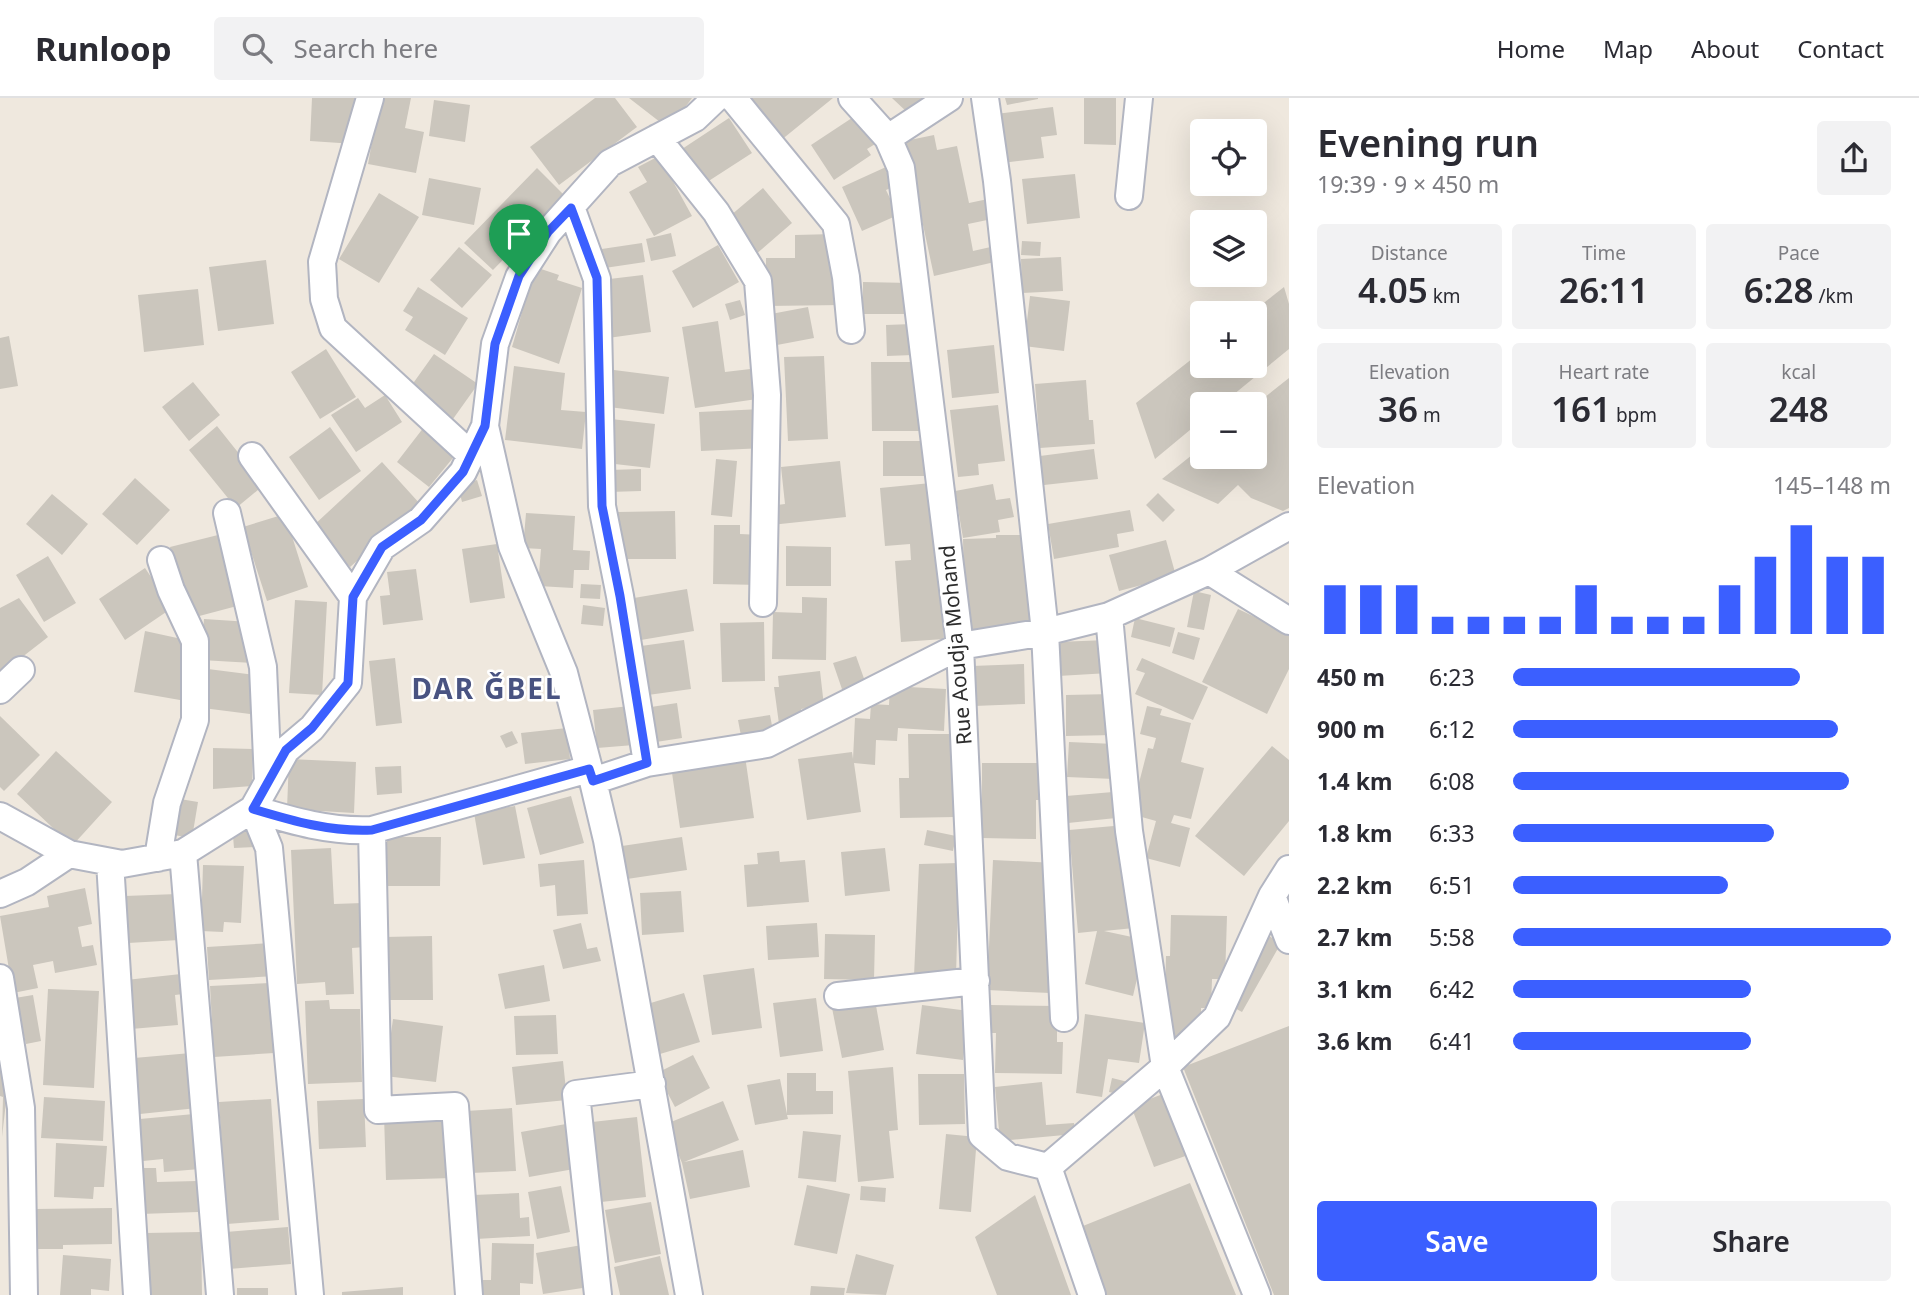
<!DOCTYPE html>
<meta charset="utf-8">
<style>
body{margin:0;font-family:"Noto Sans",sans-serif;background:#f2f2f3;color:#2b2b33;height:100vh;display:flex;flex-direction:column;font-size:26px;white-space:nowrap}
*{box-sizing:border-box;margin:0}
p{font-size:23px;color:#7c7c81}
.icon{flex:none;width:38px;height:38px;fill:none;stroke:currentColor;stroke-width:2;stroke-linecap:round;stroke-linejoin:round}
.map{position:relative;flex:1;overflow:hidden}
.sheet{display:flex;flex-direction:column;background:#fff;width:630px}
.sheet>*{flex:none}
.fabs{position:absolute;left:1190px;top:21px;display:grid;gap:14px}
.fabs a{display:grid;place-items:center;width:77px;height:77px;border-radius:7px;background:#fff;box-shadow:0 7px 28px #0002;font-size:35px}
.pin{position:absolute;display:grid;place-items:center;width:60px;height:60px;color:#fff;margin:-72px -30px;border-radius:50% 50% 50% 0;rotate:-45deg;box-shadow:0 0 7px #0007}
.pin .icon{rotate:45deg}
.round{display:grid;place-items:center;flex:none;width:74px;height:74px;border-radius:7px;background:#f2f2f3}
.head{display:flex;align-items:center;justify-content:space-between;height:119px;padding:0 28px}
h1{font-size:38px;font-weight:600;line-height:52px}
.stats{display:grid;grid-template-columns:repeat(3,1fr);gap:10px;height:119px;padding:7px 28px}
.stats div{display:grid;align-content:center;border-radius:7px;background:#f2f2f3;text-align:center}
.stats b{font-size:35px;font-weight:600}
.stats small{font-size:19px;font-weight:400}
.stats p{font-size:19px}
.chart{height:196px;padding:14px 28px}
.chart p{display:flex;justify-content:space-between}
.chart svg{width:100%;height:126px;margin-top:7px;stroke:#3b5fff;stroke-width:6}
.primary-button{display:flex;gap:14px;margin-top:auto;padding:14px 28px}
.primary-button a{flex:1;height:80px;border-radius:7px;background:#3b5fff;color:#fff;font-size:28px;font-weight:600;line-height:80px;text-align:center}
.primary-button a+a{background:#f2f2f3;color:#2b2b33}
ul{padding:0 28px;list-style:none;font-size:23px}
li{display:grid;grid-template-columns:112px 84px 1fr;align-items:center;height:52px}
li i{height:18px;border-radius:9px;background:#3b5fff}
header{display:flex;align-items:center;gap:42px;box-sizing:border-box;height:98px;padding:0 35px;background:#fff;border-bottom:2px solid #e1e1e2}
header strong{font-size:33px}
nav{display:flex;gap:38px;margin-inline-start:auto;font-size:24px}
.search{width:490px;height:63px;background:#f2f2f3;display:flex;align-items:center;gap:18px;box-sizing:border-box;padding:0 24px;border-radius:7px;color:#7c7c81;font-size:26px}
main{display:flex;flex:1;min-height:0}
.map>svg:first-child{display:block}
.building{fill:#cbc6bd}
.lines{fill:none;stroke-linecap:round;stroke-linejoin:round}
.minor-casing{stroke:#b2b5c1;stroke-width:30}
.minor{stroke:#fff;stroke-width:26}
.route-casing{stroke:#fff;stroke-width:14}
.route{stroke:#3b5fff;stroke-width:9}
.labels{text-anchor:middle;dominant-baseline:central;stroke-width:5;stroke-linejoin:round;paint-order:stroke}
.street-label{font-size:21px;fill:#2d2d2d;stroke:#fff}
.district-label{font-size:28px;font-weight:bold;letter-spacing:2px;fill:#495381;stroke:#fff}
</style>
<header>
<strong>Runloop</strong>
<div class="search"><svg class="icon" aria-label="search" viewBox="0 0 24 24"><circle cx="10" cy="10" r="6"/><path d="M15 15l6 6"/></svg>Search here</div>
<nav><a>Home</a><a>Map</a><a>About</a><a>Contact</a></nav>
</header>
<main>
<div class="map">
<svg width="1289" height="1197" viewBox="0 0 1289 1197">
<rect width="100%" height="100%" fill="#efe8de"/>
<path class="building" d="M312,0H357L355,46L310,43Z
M380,0H411L405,30L424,34L416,75L368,66Z
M595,0H615L637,29L559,87L530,49Z
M629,0H692L669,31Z
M745,0H833L780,43Z
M892,0H924L909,16Z
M1005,0H1038V1L1007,7Z
M1084,0H1116V47L1084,46Z
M434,2L470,7L465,44L429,38Z
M1053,9L1057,37L1041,39L1044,60L1002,65L996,16Z
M861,14L880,43L867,51L871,57L834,82L811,47Z
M729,20L752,55L704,86L682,51Z
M934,37L937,52L957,48L969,105L988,101L992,121L968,126L973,153L995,148L999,163L934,178L905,43Z
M659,58L692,118L654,138L629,94L647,84L638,69Z
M886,69L895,88L886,92L898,117L862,133L842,89Z
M537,70L565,98L493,172L464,145Z
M1075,76L1080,120L1027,126L1022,81Z
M429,80L481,90L474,127L422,117Z
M763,90L792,125L754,158L724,123Z
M379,95L419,119L379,185L339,161Z
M671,135L676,158L651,163L646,141Z
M834,136L842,207L766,208V160H795V137Z
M1022,143L1041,144L1040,158L1021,157Z
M642,145L645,164L598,171L595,152Z
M718,147L739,184L693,210L672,173Z
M459,149L492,177L462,210L430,182Z
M1061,159L1063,193L1022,195L1021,161Z
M266,162L274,226L218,233L209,169Z
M535,169L559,177L557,182L582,190L559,266L512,249Z
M643,177L651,234L608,240L601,182Z
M863,184L910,185L909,216H863Z
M418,189L468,220L445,257L405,232L413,219L403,213Z
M1284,189L1289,206V251L1222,306H1202V322L1155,361L1136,305L1202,253V268H1255V215H1251Z
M198,191L204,247L144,254L138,197Z
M1030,198L1070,203L1064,253L1024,248Z
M740,202L745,217L730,222L725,206Z
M808,209L814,240L777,247L771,216Z
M718,223L725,274L759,270L764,300L695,310L682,229Z
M912,226L913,257L887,258L886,227Z
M9,238L18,288L0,291V240Z
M994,247L999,295L952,300L947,252Z
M326,251L356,299L320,321L291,274Z
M434,256L478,286L453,321L409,291Z
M824,258L828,341L788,343L784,259Z
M871,264H921V333H872Z
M514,268L565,275L561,312L586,314L582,351L505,342Z
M614,272L669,279L664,316L609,309Z
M1289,280V410L1283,413L1251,400L1238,387L1218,406L1162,381L1202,349V359H1255V307Z
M1086,282L1089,322H1093L1095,346L1040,350L1035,286Z
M193,284L220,317L189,343L162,309Z
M385,297L402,324L356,354L331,317L358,300L365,310Z
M998,307L1005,363L978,366L979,377L958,379L950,312Z
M762,311L764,350L701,353L699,314Z
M611,321L655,326L650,370L606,365Z
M217,328L264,387L236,410L189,352Z
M330,329L361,373L319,402L289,359Z
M424,329L457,355L429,389L397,364Z
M883,343H926V378H883Z
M1094,351L1098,381L1044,387L1040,358Z
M716,361L737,363L732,419L711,417Z
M840,363L846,419L771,427L769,408L785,406L781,369Z
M382,364L421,407L350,469L313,428Z
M641,371V393L609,394V372Z
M135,380L170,412L137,447L102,416Z
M477,382L482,398L462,404L458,388Z
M931,385L944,541L901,544L895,463L911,462L910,446L885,448L880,390Z
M993,386L996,402L1010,400L1014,419L998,422L1000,434L963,440L955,393Z
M1158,395L1175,412L1163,424L1146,407Z
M52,396L88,426L62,457L26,426Z
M1130,412L1134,433L1117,436L1119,449L1054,461L1048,426Z
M675,413L676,461H619L618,414Z
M526,415L575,418L573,452L590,453L589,472H574L573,490L538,488L541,451L523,450Z
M285,416L308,489L267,503L243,429Z
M714,427H740V436L761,437L760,487L713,486Z
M218,437L237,508L188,521L170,449Z
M996,437H1031L1037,530L965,533L963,441L996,440Z
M1166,442L1176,478L1119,493L1109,457Z
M497,446L505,500L470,505L462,451Z
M786,448L831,449V488H786Z
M48,458L76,505L44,524L16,477Z
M145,470L172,510L125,542L99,501Z
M416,471L423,522L383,527L380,498L390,497L387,474Z
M581,486L601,487L600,501L580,500Z
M687,491L694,533L635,543L628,501Z
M1194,493L1211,497L1204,532L1187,529Z
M802,499L827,500L826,562L772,561L773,514L802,515Z
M19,500L48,539L12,567L0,583V510Z
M295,502L327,504L322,597L289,595Z
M583,507L605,510L603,528L581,526Z
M1238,511L1289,535V571L1267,616L1202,584Z
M1135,520L1175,530L1170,549L1131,539Z
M204,521L250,524L253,565L201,562Z
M764,524L765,583L722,584L720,525Z
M145,533L191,543L180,602L134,594Z
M1178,534L1200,540L1194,562L1172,555Z
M684,542L691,591L648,597L641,548Z
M1107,542L1109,575L1058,578L1057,544Z
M856,558L867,589L844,597L833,565Z
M395,560L402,625L376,628L369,563Z
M1142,560L1208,589L1193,622L1135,596L1145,575L1136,572Z
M1024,566L1025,606L974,608L972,568Z
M208,571L255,577L250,616L203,610Z
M820,573L824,608L801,611L802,623L779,626L774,589H779L778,578Z
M890,588L946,591L944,633L898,630L897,643L876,642L875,667L854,665L861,714L807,722L798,661L852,654L853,661L855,620L870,621L871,606L889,607Z
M1113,596L1114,637L1066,638V597Z
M677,605L682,640L656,644L651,609Z
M630,608L634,647L597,650L593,612Z
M1147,608L1162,611L1160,617L1191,625L1181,664L1204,670L1191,721L1174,717L1171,725L1190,730L1180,769L1146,760L1156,723L1131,716L1148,650L1153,651L1156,640L1140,636Z
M770,617L773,633L741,638L738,622Z
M0,618L40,657L4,693L0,689Z
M567,630L570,661L525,666L521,635Z
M512,633L518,645L506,650L500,638Z
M908,636H951L955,719L900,720L899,680H909Z
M1069,644L1115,646L1114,681L1067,679Z
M1272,648L1289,662V723L1244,778L1195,738Z
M213,650L253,651L252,688L213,691Z
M56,653L112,704L72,748L17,696Z
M745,658L754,720L680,730L671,668Z
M289,661L356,664L354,715L287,711Z
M982,665H1044V702H1036V741L982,740Z
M401,668L402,695L377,697L375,669Z
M1113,694L1116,720L1068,725L1066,698Z
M571,698L584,745L540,757L527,710Z
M174,700L198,704L192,740L168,736Z
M515,708L525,760L483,767L474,715Z
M253,725L255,749L234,750L232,726Z
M1125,727L1134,830L1104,833L1146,842L1133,898L1085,886L1097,833L1078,835L1069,732Z
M927,732L956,738L953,753L924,747Z
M387,739H441L440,788H386Z
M682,739L687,772L627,781L622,748Z
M331,750L334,806L363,805L365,849L352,850L354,896L326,897L325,884L297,886L291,752Z
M885,750L890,793L845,798L841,754Z
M779,753L780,764L805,762L809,804L747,809L744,767L758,766L757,755Z
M584,762L588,816L557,818L555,787L540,789L538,766Z
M993,762L1056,765L1050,895L987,892Z
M959,765L956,879L914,878L919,766Z
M203,767L244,768L241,825L224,824L223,834L201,833Z
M85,790L92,826L78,829L82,849L93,847L97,867L55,875L53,863L33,867L38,890L13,895L0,818L49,809L47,798Z
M681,793L684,834L642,837L640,795Z
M177,796L179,842L128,845L125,798Z
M1171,817L1227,818L1225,881H1212L1211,910H1201V929L1189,940L1164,939L1166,858H1170Z
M581,825L587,851L597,849L601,863L563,871L553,832Z
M817,825L819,859L768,862L766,828Z
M825,836L875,837L874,882L824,881Z
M1267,837L1281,845L1242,914L1229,907Z
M432,838L433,902H385L384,839Z
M272,845L275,878L209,882L207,849Z
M544,867L550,903L505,911L498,876Z
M754,870L762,930L712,937L703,877Z
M181,876L183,896L175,897L178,927L131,931L126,882Z
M270,885L274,955L214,959L210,888Z
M48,891L99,893L94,990L43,987Z
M684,895L700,944L660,956L644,907Z
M33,897L41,943L26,946L15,900Z
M816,900L823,953L780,959L773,905Z
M329,902L330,911H360L362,984L308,986L305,903Z
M875,902L884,952L842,960L832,910Z
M922,907L969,913L963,962L916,956Z
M991,907L1057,908V944H1063L1062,976L995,975L996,935H990Z
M1085,916L1145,925L1139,965L1108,961L1102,999L1076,995Z
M556,917L558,956L516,957L514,918Z
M393,921L443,928L436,984L385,978Z
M1289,928V1197H1274L1183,969Z
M191,955L197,1010L140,1016L134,960Z
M693,957L710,990L675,1009L657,975Z
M563,963L567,1002L516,1007L512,969Z
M0,968L10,969L2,1039L3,999L0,998Z
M893,969L898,1032L889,1033L894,1080L858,1084L848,973Z
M787,975H816V993H833V1016L787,1017L788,1021L755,1027L747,987L780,981L787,1016Z
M918,976H964L965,1026L919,1027Z
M1112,980L1128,984L1125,998L1109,994Z
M1042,984L1046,1027L1074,1025L1075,1036L1000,1043L995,989Z
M1171,993L1194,1055L1154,1069L1131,1008Z
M44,999L105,1003L103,1043L41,1040Z
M271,1001L279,1122L227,1126L219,1004Z
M364,1001L366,1049L319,1051L317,1003Z
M723,1003L739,1042L684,1064L743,1052L750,1089L690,1101L682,1065L666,1026Z
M512,1010L516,1073L471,1075L466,1013Z
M194,1016L200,1071L164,1074L163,1061L133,1064L129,1022Z
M450,1016L452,1080L386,1082L384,1017Z
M637,1019L646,1099L601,1104L592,1024Z
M566,1026L574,1071L529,1079L521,1034Z
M803,1033L841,1037L836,1084L798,1080Z
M946,1036L977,1039L971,1114L939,1111Z
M56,1045L107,1048L104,1089H94L93,1101L54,1099Z
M138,1070H156L157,1084L197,1083L198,1114L140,1116Z
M1190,1085L1236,1197H1105L1078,1130Z
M807,1087L850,1096L837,1156L794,1147Z
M561,1088L570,1134L537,1141L528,1094Z
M861,1088L886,1090L885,1104L860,1102Z
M519,1095L520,1120L529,1119L530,1138L476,1141L473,1097Z
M1035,1097L1071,1197H997L975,1139Z
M651,1104L661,1156L615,1165L605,1112Z
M112,1110V1146L63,1147V1151H36L35,1111Z
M288,1129L291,1166L229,1171L226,1134Z
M201,1134L202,1197H147L146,1135Z
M492,1145L534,1146L533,1186L520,1185V1197H481V1182H491Z
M582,1147L589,1189L543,1196L536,1155Z
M856,1156L894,1167L886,1197L846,1195Z
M63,1157L111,1161L109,1193L91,1191V1197H60Z
M660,1158L669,1197H620L614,1169Z
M811,1188L845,1190L844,1197H810Z
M403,1189V1197H342V1194Z
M237,1190H268V1197H237Z"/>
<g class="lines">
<defs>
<path id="minor" d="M370,0L322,164L324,201L333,230L471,357
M733,0L836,126L846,179L851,232
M852,0L888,40L901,70L960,548L982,1037L1008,1059L1048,1069
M985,0L997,83L1045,534L1064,920
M657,40L716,114L758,183L767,297L763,505
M888,40L949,0
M1129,98L1139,0
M571,109L597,181L602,408L620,498L647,665
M485,328L512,448L564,575L589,671
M252,358L353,499
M227,415L263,569L268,683
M1209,473L1289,428
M0,592L21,572
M593,683L607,742L689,1197
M253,711C293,723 330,734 372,732L589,671L593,683L647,665L767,646L960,548L1045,534L1109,518
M253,711L269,750L310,1197
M0,718L69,756L122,766L183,755L253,711L286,652L312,630L348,585L353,499L382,449L421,422L463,374L485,328L495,246L519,179L548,134L610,65L695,20L716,0
M372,732L378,1012L455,1008L469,1197
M183,755L220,1197
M158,760L167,705L195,622V543L171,492L161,462
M110,764L137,1197
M0,796L27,784L69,756
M1272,798L1289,842
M0,880L21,1010L24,1197
M838,898L976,883
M1048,1069L1165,969L1217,919L1272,798L1289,771
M1048,1069L1092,1197
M598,1197L576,996L652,986
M1257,1197L1165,969L1129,733L1109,518L1209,473L1289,523"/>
</defs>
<use href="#minor" class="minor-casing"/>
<use href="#minor" class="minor"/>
</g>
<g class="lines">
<defs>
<path id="route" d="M571,110L597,180L602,408L620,498L647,665L593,683L589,671L372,732C330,734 293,723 253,711L286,652L312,630L348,585L353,499L382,449L421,422L463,374L485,328L495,246L519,178L548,134Z"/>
</defs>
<use href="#route" class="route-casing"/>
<use href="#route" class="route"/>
</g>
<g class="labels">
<g class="street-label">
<text transform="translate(955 547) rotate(-95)">Rue Aoudja Mohand</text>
</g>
<g class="district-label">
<text x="487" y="590">DAR ǦBEL</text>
</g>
</g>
</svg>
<div class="fabs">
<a><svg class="icon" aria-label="locate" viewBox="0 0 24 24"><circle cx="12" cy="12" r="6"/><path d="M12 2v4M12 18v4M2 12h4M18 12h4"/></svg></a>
<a><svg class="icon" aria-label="layers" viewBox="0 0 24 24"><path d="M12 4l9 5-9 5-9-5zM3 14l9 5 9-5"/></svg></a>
<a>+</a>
<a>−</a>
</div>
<div class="pin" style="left:519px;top:178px;background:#1e9e55"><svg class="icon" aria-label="arrive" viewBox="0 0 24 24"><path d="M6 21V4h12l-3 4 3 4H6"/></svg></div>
</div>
<section class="sheet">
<div class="head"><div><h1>Evening run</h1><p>19:39 · 9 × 450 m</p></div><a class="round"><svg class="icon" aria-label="share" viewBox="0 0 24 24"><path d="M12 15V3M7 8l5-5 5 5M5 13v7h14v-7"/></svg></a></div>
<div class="stats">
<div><p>Distance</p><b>4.05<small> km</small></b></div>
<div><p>Time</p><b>26:11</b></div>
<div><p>Pace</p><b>6:28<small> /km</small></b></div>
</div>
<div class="stats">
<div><p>Elevation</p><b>36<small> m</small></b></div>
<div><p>Heart rate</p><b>161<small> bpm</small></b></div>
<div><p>kcal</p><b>248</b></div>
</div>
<div class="chart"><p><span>Elevation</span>145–148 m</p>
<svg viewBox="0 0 160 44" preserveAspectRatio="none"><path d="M5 44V27M15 44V27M25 44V27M35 44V38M45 44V38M55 44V38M65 44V38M75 44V27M85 44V38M95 44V38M105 44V38M115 44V27M125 44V17M135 44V6M145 44V17M155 44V17"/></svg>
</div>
<ul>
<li><b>450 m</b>6:23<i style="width:76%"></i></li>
<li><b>900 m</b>6:12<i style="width:86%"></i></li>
<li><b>1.4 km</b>6:08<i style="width:89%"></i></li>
<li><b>1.8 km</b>6:33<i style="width:69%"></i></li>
<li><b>2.2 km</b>6:51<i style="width:57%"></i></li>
<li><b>2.7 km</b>5:58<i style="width:100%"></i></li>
<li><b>3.1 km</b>6:42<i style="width:63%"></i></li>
<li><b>3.6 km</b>6:41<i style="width:63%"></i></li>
</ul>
<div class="primary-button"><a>Save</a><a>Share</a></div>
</section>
</main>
